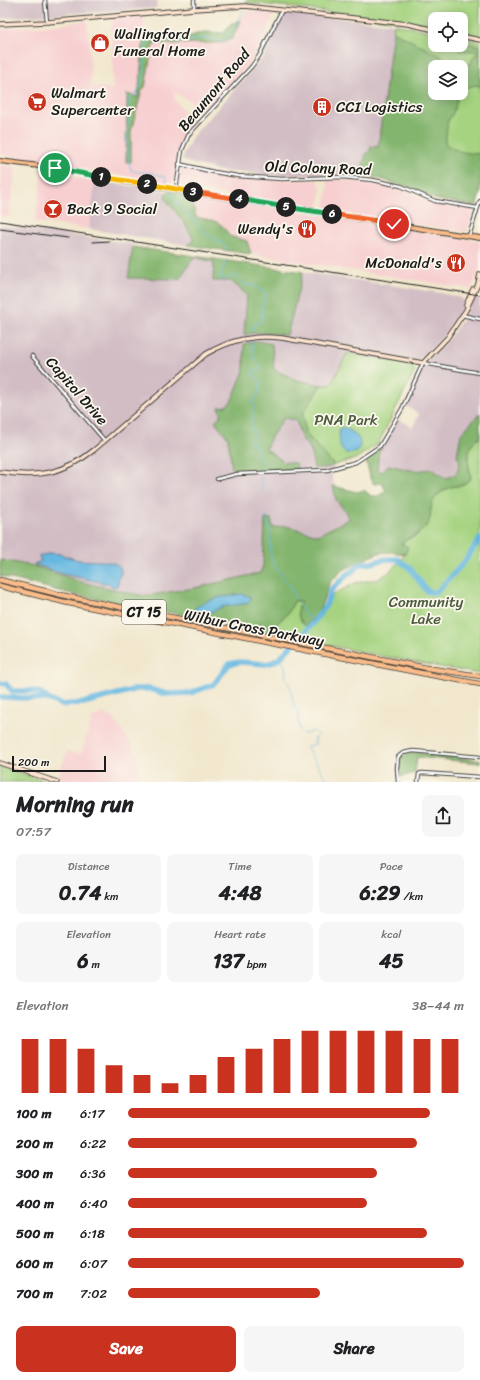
<!DOCTYPE html>
<meta charset="utf-8">
<style>
body{margin:0;font-family:Sriracha,sans-serif;background:#f6f6f6;color:#202124;height:100vh;display:flex;flex-direction:column;font-size:15px;white-space:nowrap}
*{box-sizing:border-box;margin:0}
p{font-size:13px;color:#757577}
.icon{flex:none;width:22px;height:22px;fill:none;stroke:currentColor;stroke-width:2;stroke-linecap:round;stroke-linejoin:round}
.map{position:relative;height:782px;overflow:hidden}
.sheet{display:flex;flex-direction:column;background:#fff;flex:1}
.sheet>*{flex:none}
.tools{position:absolute;left:428px;top:12px;display:grid;gap:8px}
.tools a{display:grid;place-items:center;width:40px;height:40px;border-radius:8px;background:#fff;box-shadow:0 2px 10px #0003;font-size:20px}
.scale{position:absolute;left:12px;bottom:10px;width:94px;box-sizing:border-box;padding-left:4px;border:2px solid #1c1c1c;border-top:0;font-size:11px;line-height:14px;white-space:nowrap;color:#1c1c1c;-webkit-text-stroke:3px #fbf7ec;paint-order:stroke}
.pin{position:absolute;display:grid;place-items:center;width:34px;height:34px;color:#fff;margin:-17px;border:2px solid #fff;border-radius:50%;box-shadow:0 1px 4px #0007}
.km{position:absolute;width:20px;height:20px;margin:-10px;border-radius:50%;background:#222;color:#fff;font-size:11px;line-height:20px;text-align:center}
.round{display:grid;place-items:center;flex:none;width:42px;height:42px;border-radius:8px;background:#f6f6f6}
.head{display:flex;align-items:center;justify-content:space-between;height:68px;padding:0 16px}
h1{font-size:22px;font-weight:700;line-height:30px}
.metrics{display:grid;grid-template-columns:repeat(3,1fr);gap:6px;height:68px;padding:4px 16px}
.metrics div{display:grid;align-content:center;border-radius:8px;background:#f6f6f6;text-align:center}
.metrics b{font-size:20px;font-weight:700}
.metrics small{font-size:11px;font-weight:400}
.metrics p{font-size:11px}
.chart{height:112px;padding:8px 16px}
.chart p{display:flex;justify-content:space-between}
.chart svg{width:100%;height:72px;margin-top:4px;stroke:#c8321e;stroke-width:6}
.button{display:flex;gap:8px;margin-top:auto;padding:8px 16px}
.button a{flex:1;height:46px;border-radius:8px;background:#c8321e;color:#fff;font-size:16px;font-weight:700;line-height:46px;text-align:center}
.button a+a{background:#f6f6f6;color:#202124}
ul{padding:0 16px;list-style:none;font-size:13px}
li{display:grid;grid-template-columns:64px 48px 1fr;align-items:center;height:30px}
li i{height:10px;border-radius:5px;background:#c8321e}
.map>svg:first-child{display:block}
.built{fill:#f7cfd0}
.industrial{fill:#d2bdc5}
.green{fill:#a5d380;stroke:#60784e}
.forest{fill:#84b56e;stroke:#506845}
.water{fill:#66b8e1;stroke:#416a7e}
.lines{fill:none;stroke-linecap:round;stroke-linejoin:round}
.stream{stroke:#66b8e1;stroke-width:1}
.river{stroke:#66b8e1;stroke-width:5.5}
.street-casing{stroke:#3c3a37;stroke-width:4.5}
.secondary-casing{stroke:#3c3a37;stroke-width:5.5}
.primary-casing{stroke:#3c3a37;stroke-width:6}
.highway-casing{stroke:#3c3a37;stroke-width:6}
.street{stroke:#fff;stroke-width:2.5}
.secondary{stroke:#fde4d0;stroke-width:3.5}
.primary{stroke:#f9bc8a;stroke-width:4}
.highway{stroke:#f9bc8a;stroke-width:4.5}
.rail{stroke:#1c1c1c;stroke-width:1}
.split-1-casing{stroke:#fff;stroke-width:8}
.split-2-casing{stroke:#fff;stroke-width:8}
.split-3-casing{stroke:#fff;stroke-width:8}
.split-4-casing{stroke:#fff;stroke-width:8}
.split-5-casing{stroke:#fff;stroke-width:8}
.split-6-casing{stroke:#fff;stroke-width:8}
.split-7-casing{stroke:#fff;stroke-width:8}
.split-8-casing{stroke:#fff;stroke-width:8}
.split-1{stroke:#22a559;stroke-width:5}
.split-2{stroke:#f5b400;stroke-width:5}
.split-3{stroke:#f5b400;stroke-width:5}
.split-4{stroke:#f0652b;stroke-width:5}
.split-5{stroke:#22a559;stroke-width:5}
.split-6{stroke:#22a559;stroke-width:5}
.split-7{stroke:#f0652b;stroke-width:5}
.split-8{stroke:#f5b400;stroke-width:5}
.labels{text-anchor:middle;dominant-baseline:central;stroke-width:3.5;stroke-linejoin:round;paint-order:stroke}
.shield{fill:#fbf7ec;stroke:#5f5e5a;stroke-width:1}
.shield-label{font-size:14px;font-weight:bold;fill:#1c1c1c}
.poi-label{font-size:15px;fill:#1c1c1c;stroke:#fbf7ec;text-anchor:start}
.street-label{font-size:15px;fill:#1c1c1c;stroke:#fbf7ec}
.park-label{font-size:15px;fill:#4c5c3f;stroke:#fbf7ec}
</style>
<div class="map">
<svg width="480" height="782" viewBox="0 0 480 782">
<rect width="100%" height="100%" fill="#fbf7ec"/>
<filter id="ink" filterUnits="userSpaceOnUse"><feTurbulence type="fractalNoise" baseFrequency=".025" numOctaves="2"/><feDisplacementMap in="SourceGraphic" scale="8" xChannelSelector="R" yChannelSelector="G"/><feConvolveMatrix kernelMatrix="1 2 1 2 8 2 1 2 1" color-interpolation-filters="sRGB"/></filter>
<filter id="wash" filterUnits="userSpaceOnUse"><feTurbulence type="fractalNoise" baseFrequency=".012" numOctaves="4" result="noise"/><feDisplacementMap in="SourceGraphic" scale="16" xChannelSelector="R" yChannelSelector="G"/><feGaussianBlur stdDeviation="0.9" result="paint"/><feColorMatrix in="noise" values="0 0 0 0 0 0 0 0 0 0 0 0 0 0 0 0 0 1.4 0 .05"/><feComposite in="paint" operator="in"/></filter>
<g filter="url(#wash)">
<rect width="100%" height="100%" fill="#f1e7cd"/>
<path class="built" d="M246,10L274,13V14L252,60L206,111L178,94L173,93L176,102L196,122L184,138L179,148L175,180L171,184L168,185L160,184L126,176L0,154V29L56,25L87,20L89,39L91,86L113,89L111,18L144,16L143,56L138,98L127,94V162H131V131L142,90L145,87L153,44L221,43L232,39Z
M0,165L16,167L9,215L8,217L0,216Z
M181,167L225,175L277,180H317L321,186L320,201L317,209L221,194L182,187L178,181Z
M45,172L95,181L89,229L35,222L42,175Z
M327,179L352,180L391,186L435,203L471,209L473,211L468,230L465,232L325,210V208L328,187L326,180Z
M190,194L480,241V268L472,287L470,289L251,254L247,241L229,236L225,228L217,222L196,217Z
M103,713L113,718L137,753L138,770L135,782H67L58,778L67,751L81,754L92,719Z"/>
<path class="industrial" d="M0,0H158L156,8L0,18Z
M290,13L394,24L387,80L378,147L366,154L360,176L269,175L222,171L183,161V156L192,137L263,58L282,16Z
M95,181L168,191L166,193L193,238V242L187,245L89,229Z
M0,225L133,244L129,278L194,257L214,262L231,281L247,295L244,335L253,333L268,332L287,335L303,272L441,293L461,298L464,301L458,316L439,341L420,359L411,364L347,353L331,386L305,433L334,465L332,475L336,500L348,513L349,519L318,535L286,526L273,528L265,519L263,566L260,573L195,588L144,596L85,583L34,566L0,560Z
M473,298L480,299V413L477,417L460,461L457,473L447,478L443,477L432,469L415,471L403,469L382,472L377,470L381,449H378L398,419L413,427L419,414L405,405L422,368L427,360L445,344L463,319Z"/>
<path class="green" d="M246,0H480V39L461,35V19H435V28L405,22L282,6L246,3Z
M394,24L435,32V45H461V38L480,42V194L476,206L435,199L445,93H461V67H435L387,80Z
M347,353L411,364L415,371L378,444L355,459L334,465L305,433L303,413L321,385H331Z
M480,437V674L403,660L272,634L274,626L288,613L295,600L301,603L305,626L320,612L326,601L334,594L355,583L378,579L388,573L400,561L407,551L401,544L406,540L416,536L429,522L430,506L436,496L450,487L459,486L471,478C468,461 464,448 480,437Z
M0,766L48,782H0Z"/>
<path class="forest" d="M241,20L232,39L221,43L153,44L145,87L142,90L131,131V162H126L127,94L138,97L144,37L151,39H172L188,37L203,32L224,33L230,25Z
M393,31L459,66L471,64L472,59L478,51H458L464,43L480,46V87L476,85L464,88L461,91V67H435V93H459L453,113L448,121L445,143C454,152 467,153 480,154V194L476,206L435,199L415,189L373,177L360,176L366,154L370,151L371,146L378,147Z
M168,191L190,194L196,217C213,221 221,219 229,236L247,241L251,254L187,245L193,242V238L185,224L165,198L166,193Z
M133,247L303,272L287,335C272,333 259,331 244,335L247,295L231,281H213L214,262L194,257L179,279L128,278Z
M258,341L272,344L274,370L297,380L321,385L303,413L305,433L334,465L327,468H314L310,448L302,440L296,420L284,418L271,437L266,449L284,462L296,463L297,469L238,472L232,469L228,438L215,421L222,414L219,410V407L226,406L231,402L244,371V344Z
M480,413V437C464,448 468,461 471,478C465,486 459,485 451,487C447,488 438,493 436,497C428,505 433,515 428,523C423,534 409,536 401,544L408,547L405,554L391,552L378,553L343,570L330,582L318,614L305,626C298,619 295,611 301,603L295,600L288,613L274,626L272,634L205,619L76,595L0,576V560L34,566L85,583L144,596L195,588L260,573L263,566L265,519H271L273,528L286,526L318,535L349,519L347,513L336,500L333,486L357,492L364,490L371,496H378L386,491L382,483L374,484L371,481L366,460L378,449L382,448L379,451L377,470L382,472L388,465L415,471L432,469L443,477L447,478L457,473L460,461L457,456L461,434Z
M411,752L480,760V763L417,757L415,773L400,777L399,766L400,758L405,754Z"/>
<path class="water" d="M342,427C353,430 366,441 357,452C337,458 340,442 339,429Z
M51,553C61,553 69,558 79,560C86,562 122,557 121,572C121,575 120,575 119,577C117,581 119,583 117,586L114,587L109,584L63,574L34,564L41,561V559L39,558V556Z
M242,594L251,597L249,603L222,607L201,617L199,616L195,610V608C209,598 225,596 242,594Z"/>
<g class="lines">
<path class="stream" d="M246,3L247,0
M167,183L165,177C161,176 156,174 152,173C144,172 138,173 131,170L128,157L127,128C133,113 120,103 137,94L143,78L147,39L157,41L166,39L173,41L196,40L202,38L212,39L220,42C233,36 238,22 243,10
M170,192L179,206L186,212L205,232L215,240L219,241L222,243L227,249
M225,261L223,269L220,274L221,279C233,280 235,269 244,285H253L266,294L262,304V317L260,322L259,323L255,324L252,331
M252,341L253,357L260,366L258,371L253,370L252,373L254,376H257L260,382L259,393L252,402L255,408C252,416 250,425 254,433L251,440L252,443L257,447L258,450L255,457L261,459V468
M261,477L262,492
M266,515C267,521 270,527 270,533C272,551 266,561 282,574V580L288,583L296,599
M298,604L313,623
M280,658L286,668L285,678L290,686L294,706L299,712L298,720L300,732L305,734L314,731L318,735L317,738H315V744L310,746H306L325,777L332,782"/>
<path class="river" d="M0,683L6,684L12,691H32L41,693L48,699L61,705L83,703L137,689H149L167,694L191,693L214,684L229,664L240,662L266,664L273,662L280,658L313,623L326,605L331,590L346,576L361,564L372,563L386,559H397L409,567L427,591L436,593L465,561L480,539
M0,697L48,699"/>
</g>
</g>
<g filter="url(#ink)">
<g class="lines">
<defs>
<path id="street" d="M45,0L47,22
M194,0V9
M179,164L214,172L238,176L282,179L342,177L373,180L401,186L435,201L478,208
M176,189L182,150L189,134L252,66L259,56L282,10
M469,236L480,201
M462,315L480,319
M32,356L105,441
M217,479L237,474L327,470L356,462L380,446L402,409L423,363L480,373
M398,782L397,768L398,757L403,753L413,751L480,757
M418,782L419,774L422,773L480,777"/>
<path id="secondary" d="M0,24L47,22L194,9L245,6L408,24L435,30
M461,36L480,40
M466,305L473,289
M0,472C37,478 64,474 94,450L206,354C232,339 252,335 282,338L423,363L447,338L466,310L478,284L480,274
M0,763L57,782"/>
<path id="primary" d="M0,161L55,168L128,182L480,238"/>
<path id="highway" d="M0,580L70,597L427,668L480,676
M0,586L68,603L426,674L480,684"/>
</defs>
<use href="#street" class="street-casing"/>
<use href="#secondary" class="secondary-casing"/>
<use href="#primary" class="primary-casing"/>
<use href="#highway" class="highway-casing"/>
<use href="#street" class="street"/>
<use href="#secondary" class="secondary"/>
<use href="#primary" class="primary"/>
<use href="#highway" class="highway"/>
<path class="rail" d="M0,221L480,295
M0,229L68,238
M93,242L109,241"/>
</g>
</g>
<g class="lines" filter="url(#ink)">
<defs>
<path id="split-1" d="M55,168L101,177"/>
<path id="split-2" d="M101,177L147,184"/>
<path id="split-3" d="M147,184L193,192"/>
<path id="split-4" d="M193,192L239,199"/>
<path id="split-5" d="M239,199L286,207"/>
<path id="split-6" d="M286,207L332,214"/>
<path id="split-7" d="M332,214L378,221"/>
<path id="split-8" d="M378,221L394,224"/>
</defs>
<use href="#split-1" class="split-1-casing"/>
<use href="#split-2" class="split-2-casing"/>
<use href="#split-3" class="split-3-casing"/>
<use href="#split-4" class="split-4-casing"/>
<use href="#split-5" class="split-5-casing"/>
<use href="#split-6" class="split-6-casing"/>
<use href="#split-7" class="split-7-casing"/>
<use href="#split-8" class="split-8-casing"/>
<use href="#split-1" class="split-1"/>
<use href="#split-2" class="split-2"/>
<use href="#split-3" class="split-3"/>
<use href="#split-4" class="split-4"/>
<use href="#split-5" class="split-5"/>
<use href="#split-6" class="split-6"/>
<use href="#split-7" class="split-7"/>
<use href="#split-8" class="split-8"/>
</g>
<defs>
<symbol id="shop-disc" viewBox="-11 -11 22 22"><circle r="9.5" fill="#c8321e" stroke="#fbf7ec"/><path d="M-5-2.5h2.3a2.7 3.5 0 0 1 5.4 0H5L5.5 6h-11ZM-1.5-2.5h3a1.5 2.3 0 0 0-3 0Z" fill="#fff"/></symbol>
<symbol id="supermarket-disc" viewBox="-11 -11 22 22"><circle r="9.5" fill="#c8321e" stroke="#fbf7ec"/><path d="M-6-5.5h2.5l.6 2H6L4.5 2H-2.5L-4.4-4H-6ZM-1.5 3.2a1.3 1.3 0 1 0 .1 0ZM3 3.2a1.3 1.3 0 1 0 .1 0Z" fill="#fff"/></symbol>
<symbol id="building-disc" viewBox="-11 -11 22 22"><circle r="9.5" fill="#c8321e" stroke="#fbf7ec"/><path d="M-4-6H4V6H1V3H-1V6H-4ZM-2.5-4.3h1.7v1.8h-1.7ZM.8-4.3h1.7v1.8H.8ZM-2.5-1h1.7V.8h-1.7ZM.8-1h1.7V.8H.8Z" fill="#fff"/></symbol>
<symbol id="bar-disc" viewBox="-11 -11 22 22"><circle r="9.5" fill="#c8321e" stroke="#fbf7ec"/><path d="M-6-5H6L.8 .8V4.5H3.5V6h-7V4.5H-.8V.8Z" fill="#fff"/></symbol>
<symbol id="restaurant-disc" viewBox="-11 -11 22 22"><circle r="9.5" fill="#c8321e" stroke="#fbf7ec"/><path d="M-5-6h1v4h1v-4h1v4h1v-4h1v5L-1.5 .5V6h-2V.5L-5-1ZM5-6V6H3V1.5H1.5Q1.5-4 5-6Z" fill="#fff"/></symbol>
</defs>
<g fill-rule="evenodd">
<use href="#shop-disc" x="89" y="32" width="22" height="22"/>
<use href="#supermarket-disc" x="26" y="91" width="22" height="22"/>
<use href="#building-disc" x="311" y="96" width="22" height="22"/>
<use href="#bar-disc" x="42" y="198" width="22" height="22"/>
<use href="#restaurant-disc" x="296" y="218" width="22" height="22"/>
<use href="#restaurant-disc" x="445" y="252" width="22" height="22"/>
</g>
<g class="labels">
<rect class="shield" x="122" y="600" width="44" height="24" rx="3"/>
<g class="shield-label">
<text x="144" y="612">CT 15</text>
</g>
<g class="poi-label">
<text x="114" y="34">Wallingford<tspan x="114" dy="17">Funeral Home</tspan></text>
<text x="51" y="93">Walmart<tspan x="51" dy="17">Supercenter</tspan></text>
<text x="336" y="107">CCI Logistics</text>
<text x="67" y="209">Back 9 Social</text>
<text x="293" y="229" text-anchor="end">Wendy's</text>
<text x="442" y="263" text-anchor="end">McDonald's</text>
</g>
<g class="street-label">
<text transform="translate(214 90) rotate(-50)">Beaumont Road</text>
<text transform="translate(318 168) rotate(2)">Old Colony Road</text>
<text transform="translate(77 391) rotate(49)">Capitol Drive</text>
<text transform="translate(254 628) rotate(11)">Wilbur Cross Parkway</text>
</g>
<g class="park-label">
<text x="346" y="420">PNA Park</text>
<text x="426" y="602">Community<tspan x="426" dy="17">Lake</tspan></text>
</g>
</g>
</svg>
<div class="tools">
<a><svg class="icon" aria-label="locate" viewBox="0 0 24 24"><circle cx="12" cy="12" r="6"/><path d="M12 2v4M12 18v4M2 12h4M18 12h4"/></svg></a>
<a><svg class="icon" aria-label="layers" viewBox="0 0 24 24"><path d="M12 4l9 5-9 5-9-5zM3 14l9 5 9-5"/></svg></a>
</div>
<div class="scale">200 m</div>
<div class="pin" style="left:55px;top:168px;background:#1e9e55"><svg class="icon" aria-label="arrive" viewBox="0 0 24 24"><path d="M6 21V4h12l-3 4 3 4H6"/></svg></div>
<div class="pin" style="left:394px;top:224px;background:#d93025"><svg class="icon" aria-label="check" viewBox="0 0 24 24"><path d="M5 12l5 5 9-10"/></svg></div>
<b class="km" style="left:101px;top:177px">1</b>
<b class="km" style="left:147px;top:184px">2</b>
<b class="km" style="left:193px;top:192px">3</b>
<b class="km" style="left:239px;top:199px">4</b>
<b class="km" style="left:286px;top:207px">5</b>
<b class="km" style="left:332px;top:214px">6</b>
</div>
<section class="sheet">
<div class="head"><div><h1>Morning run</h1><p>07:57</p></div><a class="round"><svg class="icon" aria-label="share" viewBox="0 0 24 24"><path d="M12 15V3M7 8l5-5 5 5M5 13v7h14v-7"/></svg></a></div>
<div class="metrics">
<div><p>Distance</p><b>0.74<small> km</small></b></div>
<div><p>Time</p><b>4:48</b></div>
<div><p>Pace</p><b>6:29<small> /km</small></b></div>
</div>
<div class="metrics">
<div><p>Elevation</p><b>6<small> m</small></b></div>
<div><p>Heart rate</p><b>137<small> bpm</small></b></div>
<div><p>kcal</p><b>45</b></div>
</div>
<div class="chart"><p><span>Elevation</span>38–44 m</p>
<svg viewBox="0 0 160 44" preserveAspectRatio="none"><path d="M5 44V11M15 44V11M25 44V17M35 44V27M45 44V33M55 44V38M65 44V33M75 44V22M85 44V17M95 44V11M105 44V6M115 44V6M125 44V6M135 44V6M145 44V11M155 44V11"/></svg>
</div>
<ul>
<li><b>100 m</b>6:17<i style="width:90%"></i></li>
<li><b>200 m</b>6:22<i style="width:86%"></i></li>
<li><b>300 m</b>6:36<i style="width:74%"></i></li>
<li><b>400 m</b>6:40<i style="width:71%"></i></li>
<li><b>500 m</b>6:18<i style="width:89%"></i></li>
<li><b>600 m</b>6:07<i style="width:100%"></i></li>
<li><b>700 m</b>7:02<i style="width:57%"></i></li>
</ul>
<div class="button"><a>Save</a><a>Share</a></div>
</section>
